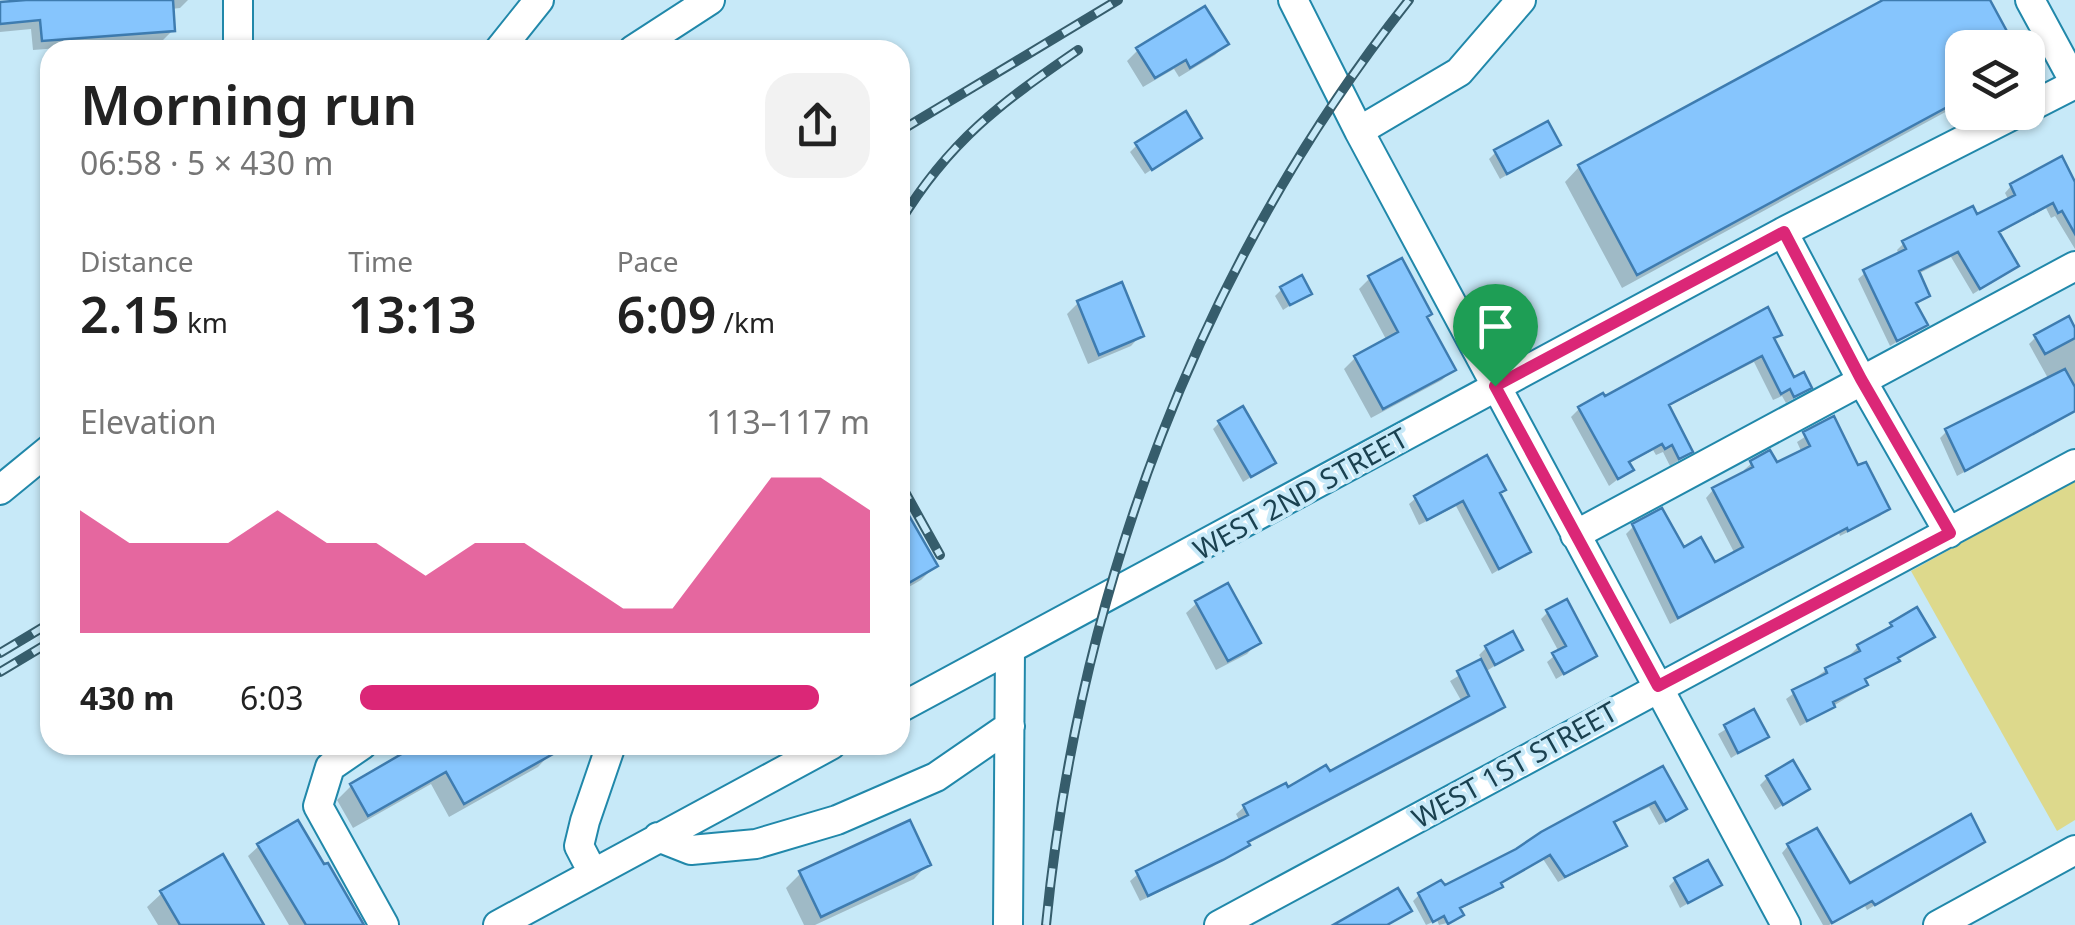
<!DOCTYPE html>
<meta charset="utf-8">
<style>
body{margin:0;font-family:"Noto Sans",sans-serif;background:#f2f2f2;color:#222;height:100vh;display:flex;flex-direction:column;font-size:38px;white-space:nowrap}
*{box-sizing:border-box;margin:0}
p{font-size:32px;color:#767676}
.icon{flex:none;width:55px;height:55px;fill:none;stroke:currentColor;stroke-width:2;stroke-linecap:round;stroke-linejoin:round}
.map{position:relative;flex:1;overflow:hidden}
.side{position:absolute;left:40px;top:40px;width:870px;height:715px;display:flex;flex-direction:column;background:#fff;border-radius:30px;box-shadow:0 2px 8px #0004}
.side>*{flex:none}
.buttons{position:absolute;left:1945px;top:30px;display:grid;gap:20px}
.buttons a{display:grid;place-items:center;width:100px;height:100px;border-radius:20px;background:#fff;box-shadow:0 2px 8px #0004;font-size:50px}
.pin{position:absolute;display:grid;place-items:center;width:85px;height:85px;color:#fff;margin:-102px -42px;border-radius:50% 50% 50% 0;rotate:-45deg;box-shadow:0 0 10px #0007}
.pin .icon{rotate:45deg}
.round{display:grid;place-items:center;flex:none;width:105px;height:105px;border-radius:30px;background:#f2f2f2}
.head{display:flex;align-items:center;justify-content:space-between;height:170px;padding:0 40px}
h1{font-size:55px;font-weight:600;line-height:75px}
.metrics{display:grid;grid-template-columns:repeat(3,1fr);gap:15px;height:170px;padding:10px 40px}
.metrics div{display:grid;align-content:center}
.metrics b{font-size:50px;font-weight:600}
.metrics small{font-size:28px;font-weight:400}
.metrics p{font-size:28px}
.chart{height:280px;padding:20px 40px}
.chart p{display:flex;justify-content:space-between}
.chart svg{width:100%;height:180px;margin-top:10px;fill:#db2777;opacity:.7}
ul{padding:0 40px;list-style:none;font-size:32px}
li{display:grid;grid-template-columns:160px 120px 1fr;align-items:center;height:75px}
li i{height:25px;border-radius:12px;background:#db2777}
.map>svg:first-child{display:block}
.green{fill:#ddd98c}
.shadow{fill:#0003}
.building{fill:#86c5fd;stroke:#3e7cb0;stroke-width:2.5}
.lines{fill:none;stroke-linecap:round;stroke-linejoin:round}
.minor-casing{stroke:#2188aa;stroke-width:32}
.minor{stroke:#fff;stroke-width:28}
.rail-casing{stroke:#365d6c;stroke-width:10}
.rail{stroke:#c7e9f8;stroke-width:6;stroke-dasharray:19;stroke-linecap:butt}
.route-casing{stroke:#fff;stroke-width:20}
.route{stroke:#db2777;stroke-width:12}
.labels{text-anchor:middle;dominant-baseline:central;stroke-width:8;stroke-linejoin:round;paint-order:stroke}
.street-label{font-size:28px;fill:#1a4150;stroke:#c7e9f8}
</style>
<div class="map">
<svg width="2075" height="925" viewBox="0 0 2075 925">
<rect width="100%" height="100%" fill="#c7e9f8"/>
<path class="green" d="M2075,480V820L2057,831L1911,571Z"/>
<path class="shadow" d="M28,0H188L180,8L171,9L173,30L163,40L33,50L31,29L0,32V5Z
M1888,0H1987L1962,48V103L1622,288L1565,182L1579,167Z
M1226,44L1215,55L1179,77L1174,69L1143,87L1127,61L1138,50Z
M1199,138L1145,174L1130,152L1137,145Z
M1558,145L1500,179L1489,159L1496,152Z
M2075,185V249L2055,216L2051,218L2046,208L1997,234L2016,266L1973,294L1951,257L1918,274L1927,296L1915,305L1925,325L1890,346L1858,279L1865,273L1899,255L1897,250L1904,243L1976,218L2009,201L2005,193L2011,186Z
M1370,278L1425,318L1453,369L1442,380L1371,418L1344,369L1355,358L1387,341L1359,289Z
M1282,289L1309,293L1283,310L1275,296Z
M1078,303L1141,335L1131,346L1088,364L1067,314Z
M2075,333V411L1957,476L1940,438L1947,431L2049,380L2029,344L2036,337Z
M1779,334L1772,341L1793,380L1809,387L1800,395L1786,403L1782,396L1773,400L1754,362L1667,407L1690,451L1681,459L1670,466L1663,452L1656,455L1653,450L1627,464L1630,470L1609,486L1571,417L1579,409Z
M1833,419L1857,469L1887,509L1880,516L1840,536L1839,533L1670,624L1626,534L1634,526L1714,565L1735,554L1706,498L1713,490L1746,473L1744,470L1752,463L1776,466L1802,453L1797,442Z
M1219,423L1273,463L1243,482L1213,429Z
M1498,495L1528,552L1492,574L1456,506L1419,525L1409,504L1416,498Z
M900,505L935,566L921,580L900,592Z
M1197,603L1257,643L1247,654L1216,670L1186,613Z
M1548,612L1594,656L1556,679L1547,662L1559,652L1541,619Z
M1892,625L1931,636L1896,659L1890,667L1863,681L1865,684L1858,691L1800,726L1786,699L1826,670L1853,657L1851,654L1858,647Z
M1486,648L1520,650L1485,672L1502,706L1495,714L1247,844L1212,867L1140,901L1130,881L1138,874L1240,822L1236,814L1244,807L1329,775L1462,702L1450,681L1483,661L1479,655Z
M1753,713L1766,736L1731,758L1718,734Z
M422,745H548L552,752L538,767L449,817L431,784L353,828L337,800L351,786Z
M1662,769L1684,808L1678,815L1659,825L1649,807L1612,824L1623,845L1617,852L1558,882L1543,859L1499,885L1494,893L1458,910L1461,915L1455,921L1439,925L1437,920L1426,925L1413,901L1419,895L1440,883L1444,888Z
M1767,778L1807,789L1775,810L1760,785Z
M1982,841L1867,910L1865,906L1829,925H1823L1782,853L1788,846L1849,887Z
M259,846L362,925H289L248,856Z
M928,864L914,879L815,925H804L786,888L800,874Z
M1675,880L1719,885L1680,908L1669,886Z
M162,893L261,925H158L147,907Z"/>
<path class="building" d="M26,0H173L175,31L42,41L40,20L0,24V2Z
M1883,0H1990L2016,48H1962V99L1637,275L1578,165Z
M1205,6L1229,44L1190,68L1186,60L1155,78L1136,48Z
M1186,111L1202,138L1152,170L1135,143Z
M1548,121L1561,145L1507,174L1494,150Z
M2062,156L2075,182V234L2062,211L2058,213L2053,203L1999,232L2019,266L1980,289L1958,252L1919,271L1930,296L1916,303L1928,325L1897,341L1863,270L1906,249L1902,241L1973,206L1977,214L2015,195L2010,184Z
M1402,258L1432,314L1427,317L1456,370L1383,409L1354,356L1398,332L1368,276Z
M1302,275L1312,294L1290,305L1280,287Z
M1122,282L1144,336L1099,355L1077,301Z
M1768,307L1782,335L1774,338L1794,377L1804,372L1812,388L1794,397L1790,389L1781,394L1762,356L1669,405L1693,452L1679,459L1672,445L1665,449L1662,444L1629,462L1634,470L1618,479L1578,407L1603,393L1605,396Z
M2069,316L2075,328V338L2045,354L2034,335Z
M2065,369L2075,387V411L1965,471L1945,429Z
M1243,406L1276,463L1251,477L1218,421Z
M1834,416L1858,465L1866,462L1890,509L1848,531L1847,528L1678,618L1632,524L1662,508L1684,547L1701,537L1715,562L1743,547L1712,488L1753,467L1750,461L1770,450L1777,462L1810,446L1803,432Z
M1487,455L1506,490L1500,493L1531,552L1499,569L1463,501L1427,520L1414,496Z
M900,500L938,566L900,588Z
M1228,583L1261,643L1228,661L1195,601Z
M1567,599L1597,656L1564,674L1552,653L1566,646L1546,610Z
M1917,607L1935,637L1898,658L1900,661L1865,679L1868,685L1833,702L1835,707L1807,721L1792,690L1827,673L1825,668L1860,651L1857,645L1892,626L1890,623Z
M1513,631L1523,650L1495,665L1485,646Z
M1481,659L1505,707L1248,842L1250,845L1223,860L1148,896L1136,871L1248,815L1243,805L1286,783L1288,787L1326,765L1330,771L1469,696L1457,671Z
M1754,709L1769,737L1738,753L1724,725Z
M417,745H569L464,804L446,772L368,816L350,784Z
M1793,760L1810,789L1783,805L1766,776Z
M1663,766L1687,809L1666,821L1655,802L1614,822L1627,846L1565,877L1550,855L1501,883L1503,887L1460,908L1464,915L1448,924L1444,916L1433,922L1418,893L1441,880L1445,885L1516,849L1541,832Z
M1971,814L1985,842L1875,905L1872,901L1832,923L1787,844L1817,828L1850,883Z
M298,820L324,864L328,863L364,925H306L257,844Z
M910,820L931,865L821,917L799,871Z
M223,854L264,925H180L160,891Z
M1708,860L1722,885L1688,903L1674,878Z
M1398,888L1412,911L1387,925H1333Z"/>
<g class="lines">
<defs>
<path id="minor" d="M238,0V50
M1293,0L1359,131L1786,925
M2030,0L2075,83
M499,50L539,0
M633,50L710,0
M2028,108L2075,84
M1359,131L1459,72L1521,0
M1783,232L1861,379L1949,533
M0,490L50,449
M1575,535L2075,266
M900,708L1783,232L2019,112
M362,745L330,767L318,806L384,925
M658,837L691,850L756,844L837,820L936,777L1010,726
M593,873L579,846L585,821L611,745
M498,925L831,745
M1008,925L1010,649
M1219,925L2075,464
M1938,925L2075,850"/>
</defs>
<use href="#minor" class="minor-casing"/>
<use href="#minor" class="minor"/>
<defs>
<path id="rail" d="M900,131L1118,0
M900,222C950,140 1001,103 1078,50
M900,483L940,555
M0,653L50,623
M0,672L50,642
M1046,925C1079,590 1199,265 1409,0"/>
</defs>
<use href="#rail" class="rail-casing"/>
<use href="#rail" class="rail"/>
</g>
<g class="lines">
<defs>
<path id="route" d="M1784,232L1861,379L1950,533L1658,686L1495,386Z"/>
</defs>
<use href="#route" class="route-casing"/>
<use href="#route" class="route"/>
</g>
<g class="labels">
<g class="street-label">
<text transform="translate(1300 493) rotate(-29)">WEST 2ND STREET</text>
<text transform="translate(1514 764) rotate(-29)">WEST 1ST STREET</text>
</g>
</g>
</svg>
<div class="buttons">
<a><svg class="icon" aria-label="layers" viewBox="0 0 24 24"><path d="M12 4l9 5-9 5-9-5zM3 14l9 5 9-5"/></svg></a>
</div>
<div class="pin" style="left:1495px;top:386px;background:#1e9e55"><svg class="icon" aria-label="arrive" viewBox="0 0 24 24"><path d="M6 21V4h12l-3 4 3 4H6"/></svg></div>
<section class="side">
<div class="head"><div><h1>Morning run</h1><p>06:58 · 5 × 430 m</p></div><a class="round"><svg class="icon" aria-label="share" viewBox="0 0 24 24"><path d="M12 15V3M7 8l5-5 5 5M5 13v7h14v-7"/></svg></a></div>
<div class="metrics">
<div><p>Distance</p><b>2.15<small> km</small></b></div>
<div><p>Time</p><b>13:13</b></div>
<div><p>Pace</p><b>6:09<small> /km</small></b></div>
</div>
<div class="chart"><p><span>Elevation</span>113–117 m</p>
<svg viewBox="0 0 160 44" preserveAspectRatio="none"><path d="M0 44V14L10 22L20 22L30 22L40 14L50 22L60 22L70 30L80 22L90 22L100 30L110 38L120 38L130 22L140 6L150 6L160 14V44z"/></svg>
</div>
<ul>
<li><b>430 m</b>6:03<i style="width:90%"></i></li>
</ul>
</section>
</div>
